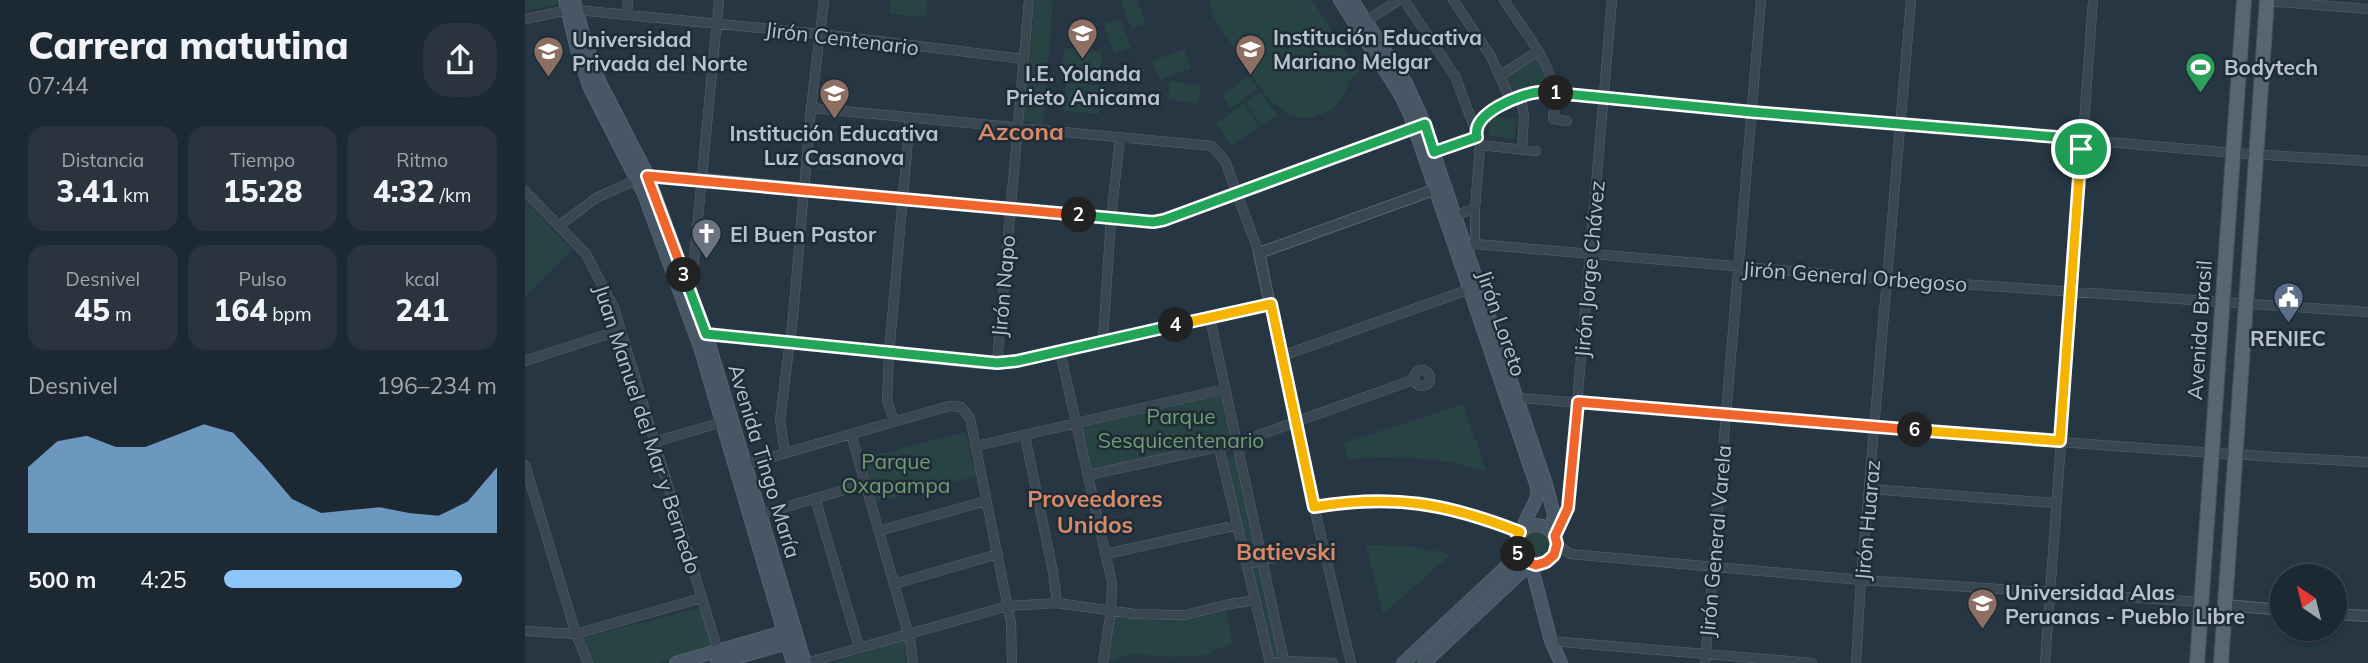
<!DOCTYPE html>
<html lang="es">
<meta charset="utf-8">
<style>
body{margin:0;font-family:Mulish,sans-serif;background:#29343e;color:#f1f3f6;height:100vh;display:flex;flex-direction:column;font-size:26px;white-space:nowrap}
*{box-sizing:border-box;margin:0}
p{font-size:23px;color:#a0a6ac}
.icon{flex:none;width:38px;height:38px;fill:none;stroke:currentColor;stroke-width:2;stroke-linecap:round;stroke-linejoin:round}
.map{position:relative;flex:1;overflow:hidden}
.details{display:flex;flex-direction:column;background:#1c2832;width:525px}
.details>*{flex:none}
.needle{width:46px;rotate:325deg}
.fabs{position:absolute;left:1745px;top:564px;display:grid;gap:14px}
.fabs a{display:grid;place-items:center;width:77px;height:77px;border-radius:50%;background:#1c2832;box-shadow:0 2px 5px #0004,0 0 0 2px #3a444d;font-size:35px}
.pin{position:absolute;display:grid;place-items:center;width:60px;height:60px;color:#fff;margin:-30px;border:4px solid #fff;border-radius:50%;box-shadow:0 2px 7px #0007}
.km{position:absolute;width:35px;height:35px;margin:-18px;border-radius:50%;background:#222;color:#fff;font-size:19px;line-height:35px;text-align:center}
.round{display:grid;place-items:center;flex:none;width:74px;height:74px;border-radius:28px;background:#29343e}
.overview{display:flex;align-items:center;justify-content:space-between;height:119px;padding:0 28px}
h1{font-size:38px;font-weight:800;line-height:52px}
.figures{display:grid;grid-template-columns:repeat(3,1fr);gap:10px;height:119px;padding:7px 28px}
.figures div{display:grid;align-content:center;border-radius:18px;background:#29343e;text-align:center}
.figures b{font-size:30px;font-weight:800}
.figures small{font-size:19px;font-weight:400}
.figures p{font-size:19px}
.chart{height:196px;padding:14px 28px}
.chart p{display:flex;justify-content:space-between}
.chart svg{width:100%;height:126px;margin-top:7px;fill:#8ec6fa;opacity:.7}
ul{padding:0 28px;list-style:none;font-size:23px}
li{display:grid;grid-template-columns:112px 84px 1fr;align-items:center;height:52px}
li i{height:18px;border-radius:9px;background:#8ec6fa}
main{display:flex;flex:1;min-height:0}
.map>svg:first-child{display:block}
.green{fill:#284343}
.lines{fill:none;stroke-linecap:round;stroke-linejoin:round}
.minor-casing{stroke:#58656f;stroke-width:10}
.tertiary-casing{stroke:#58656f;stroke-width:12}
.secondary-casing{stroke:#58656f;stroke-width:14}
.primary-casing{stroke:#47535e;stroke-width:16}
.minor{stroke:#3a4752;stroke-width:9}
.tertiary{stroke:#3a4752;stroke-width:10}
.secondary{stroke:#485765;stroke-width:12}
.primary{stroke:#586672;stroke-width:14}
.split-1-casing{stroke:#fff;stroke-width:14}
.split-2-casing{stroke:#fff;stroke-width:14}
.split-3-casing{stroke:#fff;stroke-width:14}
.split-4-casing{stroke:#fff;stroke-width:14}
.split-5-casing{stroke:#fff;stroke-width:14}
.split-6-casing{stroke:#fff;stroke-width:14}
.split-7-casing{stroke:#fff;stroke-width:14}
.split-1{stroke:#22a559;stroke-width:9}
.split-2{stroke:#22a559;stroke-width:9}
.split-3{stroke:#f0652b;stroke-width:9}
.split-4{stroke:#22a559;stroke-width:9}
.split-5{stroke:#f5b400;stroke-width:9}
.split-6{stroke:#f0652b;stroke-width:9}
.split-7{stroke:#f5b400;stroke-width:9}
.labels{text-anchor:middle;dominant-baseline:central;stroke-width:5;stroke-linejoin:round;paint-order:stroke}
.poi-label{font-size:21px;font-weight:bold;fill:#b7c2cc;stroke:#1f2c37;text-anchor:start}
.street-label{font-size:21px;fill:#b7c2cc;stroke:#1f2c37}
.park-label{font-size:21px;fill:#6e9d73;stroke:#1f2c37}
.neighbourhood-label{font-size:23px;font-weight:bold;fill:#d88966;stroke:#1f2c37}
.quarter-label{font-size:24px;font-weight:bold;fill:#d88966;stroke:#1f2c37}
</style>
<main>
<section class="details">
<div class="overview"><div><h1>Carrera matutina</h1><p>07:44</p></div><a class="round"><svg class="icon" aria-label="share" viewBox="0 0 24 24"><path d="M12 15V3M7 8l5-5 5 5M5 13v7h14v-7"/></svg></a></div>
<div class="figures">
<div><p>Distancia</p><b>3.41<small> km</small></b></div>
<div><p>Tiempo</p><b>15:28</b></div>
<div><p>Ritmo</p><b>4:32<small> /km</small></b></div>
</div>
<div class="figures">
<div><p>Desnivel</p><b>45<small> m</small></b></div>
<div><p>Pulso</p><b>164<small> bpm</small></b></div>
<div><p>kcal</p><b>241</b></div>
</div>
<div class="chart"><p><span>Desnivel</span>196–234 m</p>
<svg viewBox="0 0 160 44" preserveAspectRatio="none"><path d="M0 44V21L10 12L20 10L30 14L40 14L50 10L60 6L70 9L80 20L90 32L100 37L110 36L120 35L130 37L140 38L150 33L160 21V44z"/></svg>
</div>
<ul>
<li><b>500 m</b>4:25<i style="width:87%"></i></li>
</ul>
</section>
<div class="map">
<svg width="1843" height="663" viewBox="0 0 1843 663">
<rect width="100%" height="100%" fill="#263642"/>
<path class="green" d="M0,0H31L33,5L0,11Z
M366,0H403L401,17L365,14Z
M510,0H528L518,125L499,121Z
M602,0H612L621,24L606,29L596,2Z
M684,0H787L835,72L826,78L820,94L808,109L789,117H771L764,115L743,99L688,16Z
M595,18L606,48L589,54L578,24Z
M540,48L577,52L575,70L537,66Z
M659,49L666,68L635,80L627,61Z
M1011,57L1024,88L1007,87L988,96L979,76Z
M724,76L733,89L706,108L697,95Z
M645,81L676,85L673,104L643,99Z
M541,82L577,86L574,114L538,111Z
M736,92L752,116L736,125L721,101Z
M719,104L735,127L706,146L691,123Z
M966,116L992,119L989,139L963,136Z
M293,151L308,152L306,170L292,169Z
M0,201L47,249L0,296Z
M699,394L708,440L566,470L556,426Z
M938,404L961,470L958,471C913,456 870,456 823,459L819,443Z
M440,432L451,476L351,503L339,458Z
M711,455L735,556L724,559L700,457Z
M996 547a15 15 0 1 1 30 0a15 15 0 1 1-30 0Z
M841,545L884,546L926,554L858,614Z
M736,565L756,655L745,657L725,567Z
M959,589L964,596L892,663H878Z
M177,607L186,645L183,649L135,663H69L58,638Z
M701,610L708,643L688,651L685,655L648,657L606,654L582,663L587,615C631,624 658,622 701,610Z
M380,639L382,663H307Z"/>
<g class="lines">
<defs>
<path id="minor" d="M879,0L930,76L951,132L955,145L950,209L930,215
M928,0L965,55L986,101
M979,0C996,27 1024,59 1029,91C1031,100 1029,110 1028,119L1042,121
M1742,1L1843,9
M52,10L296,34L499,59
M102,15L103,0
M0,19L43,10
M841,21L874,0
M976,75L1012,52
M996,97L999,116L997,150
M286,108L687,146L700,161L734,253
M951,132C958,107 991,97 1014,92L1708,153L1843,161
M955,145L1011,151
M909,152L952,137
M0,191L61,254L89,308L193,651
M35,225L71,198L113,179
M950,244V209
M941,247L950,244L1362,279L1843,312
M166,291L194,0
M745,305L789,507L826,663
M685,318L759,661
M578,340L586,218L595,138
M535,351L587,583L586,610L578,663
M757,356L945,289
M0,361L95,330
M472,363L504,0
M889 378a8 8 0 1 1 16 0a8 8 0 1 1-16 0Z
M987,399L992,398C1276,419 1559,448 1843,462
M369,421L362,400L364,354L385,117
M326,434L385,640L388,663
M500,436L528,572L532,603
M129,442L198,422
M451,446L700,389
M694,448L745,663
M260,453L255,420L268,317L286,108L299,0
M222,464L424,406L436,407L445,418L486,623L487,663
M0,465L51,634L63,663
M563,475L712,443L885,381L889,376
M1345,489L1530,503
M290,498L334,647
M789,507C868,494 921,503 995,532
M237,514L340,484
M354,531L461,501
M1030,536L1043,508L1087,0
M1032,544L1045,554L1336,580L1677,602
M581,554L712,525
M722,564L799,547
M369,584L473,554
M0,631L51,634L177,598
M1026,641L1287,663
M281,663L483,606L532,603L610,614L647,615H660L700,605L731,600
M745,663L759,661L808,663
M1180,663L1236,0
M1331,663L1336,580L1386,0
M1520,663L1568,0"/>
<path id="tertiary" d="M115,178L127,176L178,179L628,222L713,194L895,126
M174,337L181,334L455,363L492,361L745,305L734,253L917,187
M1701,605L1757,610
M1810,614L1843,616"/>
<path id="secondary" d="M40,0L53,53L65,88L119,194L175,347L268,663
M49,0L59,38L75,83L123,176L181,334L280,663
M815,0L875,94L884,112L1012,487C1014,504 1001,512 998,529
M827,0L881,83L896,116L1021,484L1029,515L1026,531
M991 545a20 20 0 1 1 40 0a20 20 0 1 1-40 0Z
M1006,564L1026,641L1036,663
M151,663L265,630
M192,663L270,641
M878,663L984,564L992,552
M899,663L1005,564"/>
<path id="primary" d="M1672,663L1719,0
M1696,663L1742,0"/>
</defs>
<use href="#minor" class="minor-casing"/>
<use href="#tertiary" class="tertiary-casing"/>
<use href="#secondary" class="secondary-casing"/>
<use href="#primary" class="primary-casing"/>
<use href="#minor" class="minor"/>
<use href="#tertiary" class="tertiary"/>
<use href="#secondary" class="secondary"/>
<use href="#primary" class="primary"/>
</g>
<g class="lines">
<defs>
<path id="split-1" d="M1031,93L1227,112L1557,139L1556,149"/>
<path id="split-2" d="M554,215L628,222L639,220L900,124L909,152L952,137C946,113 995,94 1014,92C1019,92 1025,93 1031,93"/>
<path id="split-3" d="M159,275L122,176L554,215"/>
<path id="split-4" d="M159,275L181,334L472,363L492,361L651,325"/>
<path id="split-5" d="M651,325L746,304L789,507C868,494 921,503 995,532L991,541L993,554"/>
<path id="split-6" d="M993,554L999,561L1011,565L1021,562L1029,555L1032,544L1030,536L1043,508L1053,402L1390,430"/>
<path id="split-7" d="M1390,430L1535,441L1556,149"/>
</defs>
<use href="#split-1" class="split-1-casing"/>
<use href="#split-2" class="split-2-casing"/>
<use href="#split-3" class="split-3-casing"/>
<use href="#split-4" class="split-4-casing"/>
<use href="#split-5" class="split-5-casing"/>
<use href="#split-6" class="split-6-casing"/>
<use href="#split-7" class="split-7-casing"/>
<use href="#split-1" class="split-1"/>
<use href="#split-2" class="split-2"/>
<use href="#split-3" class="split-3"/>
<use href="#split-4" class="split-4"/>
<use href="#split-5" class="split-5"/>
<use href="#split-6" class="split-6"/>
<use href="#split-7" class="split-7"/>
</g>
<defs>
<symbol id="school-pin" viewBox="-11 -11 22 30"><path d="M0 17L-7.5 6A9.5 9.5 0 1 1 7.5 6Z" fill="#8d6e63" stroke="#1f2c37"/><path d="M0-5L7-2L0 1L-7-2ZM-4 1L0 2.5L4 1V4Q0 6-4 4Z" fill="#fff"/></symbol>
<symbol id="university-pin" viewBox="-11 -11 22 30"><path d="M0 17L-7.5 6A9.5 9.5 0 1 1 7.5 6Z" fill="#8d6e63" stroke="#1f2c37"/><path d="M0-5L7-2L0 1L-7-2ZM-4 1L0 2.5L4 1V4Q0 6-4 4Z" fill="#fff"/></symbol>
<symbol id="stadium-pin" viewBox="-11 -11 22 30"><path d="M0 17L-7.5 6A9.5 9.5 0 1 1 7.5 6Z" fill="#2e9e5b" stroke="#1f2c37"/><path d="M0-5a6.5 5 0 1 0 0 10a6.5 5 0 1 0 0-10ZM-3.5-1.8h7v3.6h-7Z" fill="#fff"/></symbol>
<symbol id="church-pin" viewBox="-11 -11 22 30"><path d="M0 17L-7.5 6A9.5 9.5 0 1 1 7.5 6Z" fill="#6b7280" stroke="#1f2c37"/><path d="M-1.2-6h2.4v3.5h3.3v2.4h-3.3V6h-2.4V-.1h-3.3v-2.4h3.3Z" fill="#fff"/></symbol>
<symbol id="civic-pin" viewBox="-11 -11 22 30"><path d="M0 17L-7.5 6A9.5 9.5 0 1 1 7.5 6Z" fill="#5c6f8a" stroke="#1f2c37"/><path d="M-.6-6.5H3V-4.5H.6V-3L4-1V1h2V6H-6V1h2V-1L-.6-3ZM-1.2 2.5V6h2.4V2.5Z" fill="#fff"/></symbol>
</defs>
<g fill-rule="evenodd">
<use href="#school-pin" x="540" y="16" width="35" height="47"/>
<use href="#school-pin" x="708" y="32" width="35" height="47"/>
<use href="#university-pin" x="6" y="34" width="35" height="47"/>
<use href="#stadium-pin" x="1658" y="50" width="35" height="47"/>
<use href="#school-pin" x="292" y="76" width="35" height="47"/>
<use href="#church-pin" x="164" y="216" width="35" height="47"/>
<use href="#civic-pin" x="1746" y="280" width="35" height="47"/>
<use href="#university-pin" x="1440" y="586" width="35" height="47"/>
</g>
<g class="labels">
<g class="poi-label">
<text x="748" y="37">Institución Educativa<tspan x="748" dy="24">Mariano Melgar</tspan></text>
<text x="47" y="39">Universidad<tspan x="47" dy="24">Privada del Norte</tspan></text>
<text x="1699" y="67">Bodytech</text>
<text x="558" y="73" text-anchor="middle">I.E. Yolanda<tspan x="558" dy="24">Prieto Anicama</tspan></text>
<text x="309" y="133" text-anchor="middle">Institución Educativa<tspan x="309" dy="24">Luz Casanova</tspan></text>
<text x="205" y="234">El Buen Pastor</text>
<text x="1763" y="338" text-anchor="middle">RENIEC</text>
<text x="1480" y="592">Universidad Alas<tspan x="1480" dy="24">Peruanas - Pueblo Libre</tspan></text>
</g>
<g class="street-label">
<text transform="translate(317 38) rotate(7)">Jirón Centenario</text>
<text transform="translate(1064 269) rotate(-85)">Jirón Jorge Chávez</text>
<text transform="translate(1330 276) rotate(4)">Jirón General Orbegoso</text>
<text transform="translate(478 286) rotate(-85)">Jirón Napo</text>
<text transform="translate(977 323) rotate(71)">Jirón Loreto</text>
<text transform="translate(1674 330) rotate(-86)">Avenida Brasil</text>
<text transform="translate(123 429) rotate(72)">Juan Manuel del Mar y Bernedo</text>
<text transform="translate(240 461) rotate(73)">Avenida Tingo María</text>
<text transform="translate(1342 520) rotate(-85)">Jirón Huaraz</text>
<text transform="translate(1190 541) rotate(-85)">Jirón General Varela</text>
</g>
<g class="park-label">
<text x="656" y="416">Parque<tspan x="656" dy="24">Sesquicentenario</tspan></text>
<text x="371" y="461">Parque<tspan x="371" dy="24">Oxapampa</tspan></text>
</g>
<g class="neighbourhood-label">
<text x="570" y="498">Proveedores<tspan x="570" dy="26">Unidos</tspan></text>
<text x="761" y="551">Batievski</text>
</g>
<g class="quarter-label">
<text x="496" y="131">Azcona</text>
</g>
</g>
</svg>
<div class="fabs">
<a><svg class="needle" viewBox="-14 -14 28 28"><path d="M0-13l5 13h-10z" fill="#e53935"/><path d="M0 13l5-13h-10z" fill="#a0a6ac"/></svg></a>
</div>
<div class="pin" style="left:1556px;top:149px;background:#1e9e55"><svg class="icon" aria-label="arrive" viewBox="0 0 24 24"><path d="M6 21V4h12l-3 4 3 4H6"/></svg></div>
<b class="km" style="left:1031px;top:93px">1</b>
<b class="km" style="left:554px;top:215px">2</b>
<b class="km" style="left:159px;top:275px">3</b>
<b class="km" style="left:651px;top:325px">4</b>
<b class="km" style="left:993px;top:554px">5</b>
<b class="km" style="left:1390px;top:430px">6</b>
</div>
</main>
